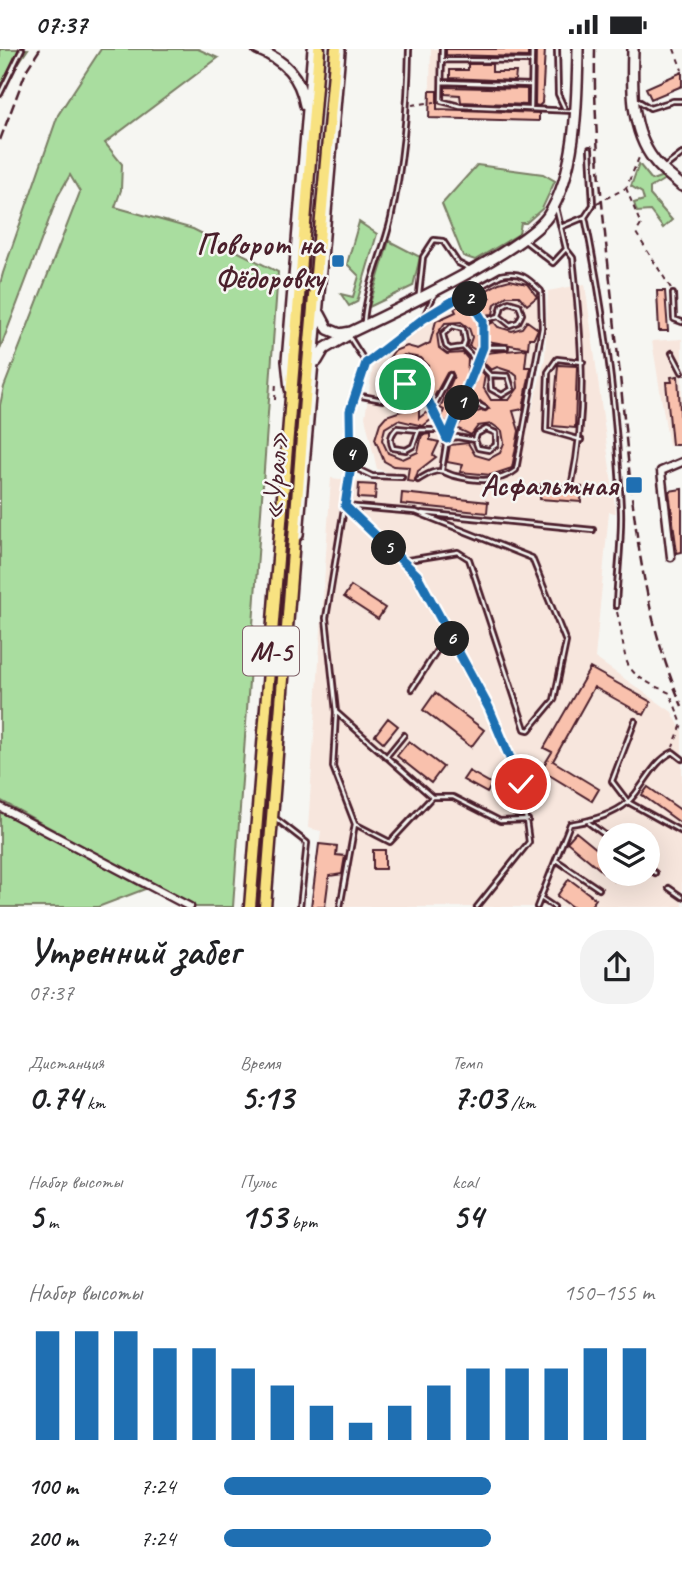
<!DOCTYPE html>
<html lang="ru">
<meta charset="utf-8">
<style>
body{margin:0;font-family:Caveat,sans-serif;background:#f2f2f2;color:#202124;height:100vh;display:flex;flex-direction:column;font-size:26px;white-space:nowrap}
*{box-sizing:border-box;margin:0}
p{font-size:23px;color:#757577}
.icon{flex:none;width:38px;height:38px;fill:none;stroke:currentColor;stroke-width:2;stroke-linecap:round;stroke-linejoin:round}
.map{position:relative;height:858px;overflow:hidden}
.details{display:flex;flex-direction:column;background:#fff;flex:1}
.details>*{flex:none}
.fabs{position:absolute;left:597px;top:774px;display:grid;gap:14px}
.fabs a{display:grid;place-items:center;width:63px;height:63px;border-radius:50%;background:#fff;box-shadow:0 7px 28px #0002;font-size:35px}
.pin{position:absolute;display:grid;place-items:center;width:60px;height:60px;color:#fff;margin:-30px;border:4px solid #fff;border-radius:50%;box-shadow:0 2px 7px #0007}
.km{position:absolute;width:35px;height:35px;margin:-18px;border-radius:50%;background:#222;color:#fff;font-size:19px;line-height:35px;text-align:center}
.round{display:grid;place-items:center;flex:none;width:74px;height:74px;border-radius:28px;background:#f2f2f2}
.head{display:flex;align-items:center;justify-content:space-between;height:119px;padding:0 28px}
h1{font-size:38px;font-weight:800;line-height:52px}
.figures{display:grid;grid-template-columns:repeat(3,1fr);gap:10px;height:119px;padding:7px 28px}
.figures div{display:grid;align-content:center}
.figures b{font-size:35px;font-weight:800}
.figures small{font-size:19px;font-weight:400}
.figures p{font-size:19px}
.chart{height:196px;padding:14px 28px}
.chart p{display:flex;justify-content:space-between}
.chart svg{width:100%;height:126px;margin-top:7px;stroke:#1f6fb2;stroke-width:6}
ul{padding:0 28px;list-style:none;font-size:23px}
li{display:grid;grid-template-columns:112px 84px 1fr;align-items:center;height:52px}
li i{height:18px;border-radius:9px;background:#1f6fb2}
.status{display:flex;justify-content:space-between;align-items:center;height:49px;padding:0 35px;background:#fff;direction:ltr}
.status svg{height:19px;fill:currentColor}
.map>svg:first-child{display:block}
.built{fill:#f7e6dd;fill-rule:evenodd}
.green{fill:#a9dd9f;stroke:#7a7e65;stroke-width:2}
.building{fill:#f9c1ad;stroke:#4a1f2b;stroke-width:2}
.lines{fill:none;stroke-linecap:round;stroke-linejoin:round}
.lane-casing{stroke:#4a1f2b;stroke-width:8}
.street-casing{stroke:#4a1f2b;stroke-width:11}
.secondary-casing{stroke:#4a1f2b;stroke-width:14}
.primary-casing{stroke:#4a1f2b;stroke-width:15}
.path{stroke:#4a1f2b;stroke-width:2;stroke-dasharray:5 5;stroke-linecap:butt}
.lane{stroke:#f6f6f2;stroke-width:2.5}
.street{stroke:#f6f6f2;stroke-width:6}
.secondary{stroke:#f6f6f2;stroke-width:9}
.primary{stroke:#f8e281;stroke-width:10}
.rail{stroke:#4a1f2b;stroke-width:2.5;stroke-dasharray:10 5;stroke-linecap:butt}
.route-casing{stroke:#fff;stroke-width:14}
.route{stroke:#1f6fb2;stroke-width:9}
.poi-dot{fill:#1f6fb2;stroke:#f6f6f2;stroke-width:2.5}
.labels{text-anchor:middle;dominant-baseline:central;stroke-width:5;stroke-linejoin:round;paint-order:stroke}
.shield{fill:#f6f6f2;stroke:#7e6067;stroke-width:2}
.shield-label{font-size:28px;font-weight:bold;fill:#4a1f2b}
.poi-label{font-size:30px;font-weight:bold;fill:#4a1f2b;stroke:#f6f6f2;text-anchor:end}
.street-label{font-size:30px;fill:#4a1f2b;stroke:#f6f6f2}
</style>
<div class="status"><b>07:37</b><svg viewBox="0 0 49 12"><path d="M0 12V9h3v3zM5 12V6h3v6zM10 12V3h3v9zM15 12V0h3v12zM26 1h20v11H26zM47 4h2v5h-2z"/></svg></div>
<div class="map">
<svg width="682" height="858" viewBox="0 0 682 858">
<rect width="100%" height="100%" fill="#f6f6f2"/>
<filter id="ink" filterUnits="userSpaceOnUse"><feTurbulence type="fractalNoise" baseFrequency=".0143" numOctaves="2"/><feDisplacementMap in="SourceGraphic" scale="14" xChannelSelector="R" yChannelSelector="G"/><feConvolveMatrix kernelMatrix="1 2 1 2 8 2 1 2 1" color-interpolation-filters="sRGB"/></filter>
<g filter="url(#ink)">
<path class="built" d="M431,0H545L544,60L539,64V72L429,69Z
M513,228L527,230L542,245V271L517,421L545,309L548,242L585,235L616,464L609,463L595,609L672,663L682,682V858H311L321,782L308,779L331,429L376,434V429L408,430L377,420L365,368L373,318L382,304L433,267L499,229ZM609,786H648V824H609Z
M682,290V395L669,397L652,292Z"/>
<path class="green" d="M0,0H28L0,41Z
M101,0H198L218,9L105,94L122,115L121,141L115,158L193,180L278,223L233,858H193L0,751V356L4,338L80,143L70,126L58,147L0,300V235L3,224L58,66Z
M639,115L652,131L663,127L665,130L650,139V146L672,171L663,179L650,162L637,163L634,154L644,151L642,144L631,137Z
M477,116L543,125L555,132L542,160L526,174H521L519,185L475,211L463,207L442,155Z
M359,173L377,185L357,253L349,257L341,245L353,248L359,227L347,215Z
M389,192L420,208L413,237L369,258Z
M0,761L8,763L145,840L98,858H0Z"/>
<path class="building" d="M446,0H528V8L446,6Z
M536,0H545L542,54L539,57L535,56Z
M468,15H492V23H516L515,32L450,29V21H468Z
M682,23V37L651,50L646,39Z
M445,38L527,40V56L461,53L460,46L445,45Z
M430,42H437V60L539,64V72L429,69Z
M510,231L527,235L537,248L527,256L519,247H507L495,255L493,265L484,266L480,260L490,249L484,243L499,234Z
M657,242H665L668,282H659Z
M465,254L479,274L477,302L469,297L472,288L469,279L461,273L445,274L437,285L439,299L447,305L463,304L468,310L467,329L447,375L441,368L444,361L440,359L454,327L452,323L447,324L434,348L430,347L426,334L428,316L421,309L404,306L393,314L389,328L395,340L402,345H412L421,356L398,351L387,343L381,321L394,302L407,297L418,300L430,294L436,272L456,263L454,259Z
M527,272L538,280L534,289H529L528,299L487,292V276L494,273L498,278L512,282L522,279Z
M527,300L525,318H531L523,360L513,362L519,382L512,419L491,426L460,423L463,416L447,413L450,396L468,394L475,406L489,410L500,404L504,394L502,382L492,375L478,377L471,386L456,379L468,365L489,360L480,352L472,355L469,344L479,322L485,326L483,338L491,351H509L518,339L517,327L512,323L497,318L491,321L484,314L485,304Z
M558,316L577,317L575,379L553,377Z
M678,327L682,395L672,396L666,333H672L671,328Z
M419,356V369L427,363L432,370L423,377L398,371L385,379L382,391L388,404L403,410L418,403L422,386L430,385V391L439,393L433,406L436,408L418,422L415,433L407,432L409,418L393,417L384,412L375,390L380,374L386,367Z
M359,435L376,436L375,450L358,449Z
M541,435L582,438L581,453L540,450Z
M682,440V503L677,504L669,442Z
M402,444L488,453L487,464L401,455Z
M351,537L385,559L378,570L344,548Z
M590,619L651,653L644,666L594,638L553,712L599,740L592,752L541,721L552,703L544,699Z
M435,644L484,681L471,698L423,661Z
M388,669L398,677L384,694L375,686Z
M409,692L443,718L431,734L397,707Z
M469,722L492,735L487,744L463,731Z
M648,738L682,762V775L642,746Z
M576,783L609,810V824H620L614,832L567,793Z
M319,795L337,797L336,806L345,807L342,825L329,827L325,858H311Z
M373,801H385V820H373Z
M569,830L596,850L590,858H572L557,847Z"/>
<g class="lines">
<defs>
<path id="lane" d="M442,0L441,52L460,57L574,62
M557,0L558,45L564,58
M442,11L532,12
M442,33L531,36
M0,45L22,0
M637,51L650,59L673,52H682
M531,58L532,0
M665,118L682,105
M585,168L593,156L590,100
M561,178L585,168C605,265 617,362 621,461C622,493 617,526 616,557
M525,192L553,214L566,200L556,158
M566,200L573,209C581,285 588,358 572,433
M419,245L423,208L434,191L443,192L458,214L468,219
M673,245L674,270L682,273
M483,272L499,267L502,257L509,253L519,256L522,265L518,273L510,276L499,267
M364,273C366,239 383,204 391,170C403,114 408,57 409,0
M463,298L450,300L446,297L443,285L452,277L463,280L465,292L463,298L490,326L491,340L502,346L512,340L508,327L490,326
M483,298H506
M672,304L682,323
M366,314L423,270L435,244
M425,345L399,331L398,317L403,312L418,315L425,345L447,390L457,388L475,391L478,399L489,401L496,396V384L486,380L477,385L475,391
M356,346L383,351
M432,361L450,326
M459,365L479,356L485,359
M419,381L397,379C391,385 389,390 393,399L406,401L413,397L419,381H443
M581,391L546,381L548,323L557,310L583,313
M351,417L372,427L402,428
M442,421L447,390L483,298V272L466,245
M418,431C425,427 431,422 439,422C445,422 449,426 455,427C475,432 500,434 516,421L542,279L541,242C527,228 520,222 501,226L423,270
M345,457L417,526L489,659L521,735L529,793L477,858
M345,457L415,463
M422,464L593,481
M402,512L458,503L469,510L525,680L529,681L554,651L566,593L532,509L416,463
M412,640L448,584
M336,663L432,748H453L500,772L528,771
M635,672L612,732L628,753L682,783
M386,708L404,686
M275,769L307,794L300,858
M589,774L609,789
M355,775L390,793L432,748
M556,811L599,840
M648,819L655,824
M669,839L682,848
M542,850L554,858
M340,858L355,775L333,718L336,663L326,569L351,417L350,362L366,314L350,289
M537,858L570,775C590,772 612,767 628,753C645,737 652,713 673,703L682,710"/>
<path id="street" d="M671,508L661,422L682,413
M0,758L190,858"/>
<path id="secondary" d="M257,0C284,11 300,27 305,56
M633,0C632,37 630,80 654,111C661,121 673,129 682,137
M320,265L328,280L340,285L351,283C393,263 525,201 548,167C577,123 577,50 578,0
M317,312L324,300L348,286
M290,340L287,312L313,0
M298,486L340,2"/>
<path id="primary" d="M250,858L319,0
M265,858L306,338L336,0"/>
</defs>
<use href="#lane" class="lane-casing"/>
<use href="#street" class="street-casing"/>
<use href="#secondary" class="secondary-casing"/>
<use href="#primary" class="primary-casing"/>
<path class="path" d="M674,0L682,21
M412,56L435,53
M626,139L641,176L636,184L672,241
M597,154L626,139L641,104
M275,351L276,333
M617,563C630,615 614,620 670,644L682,675L673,698"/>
<use href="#lane" class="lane"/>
<use href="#street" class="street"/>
<use href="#secondary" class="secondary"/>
<use href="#primary" class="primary"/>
<path class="rail" d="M595,0C593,103 608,205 618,308C631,427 634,546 682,657
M0,91L27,20L40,0"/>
</g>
</g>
<g class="lines" filter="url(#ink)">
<defs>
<path id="route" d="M405,335L425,345L447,390L483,298V272L466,244L423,270L366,314L350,362L351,417L345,457L417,526L489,659L521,735"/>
</defs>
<use href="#route" class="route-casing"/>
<use href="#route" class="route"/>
</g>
<g class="poi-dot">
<rect x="331" y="205" width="14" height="14" rx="3.5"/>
<rect x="625" y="427" width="18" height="18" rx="3.5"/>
</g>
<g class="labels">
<rect class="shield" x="243" y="577.5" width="56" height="49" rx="5"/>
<g class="shield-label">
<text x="271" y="602">М-5</text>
</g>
<g class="poi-label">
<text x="324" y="195">Поворот на<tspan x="324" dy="34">Фёдоровку</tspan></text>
<text x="618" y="436">Асфальтная</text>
</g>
<g class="street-label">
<text transform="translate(275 427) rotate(-86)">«Урал»</text>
</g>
</g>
</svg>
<div class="fabs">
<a><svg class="icon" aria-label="layers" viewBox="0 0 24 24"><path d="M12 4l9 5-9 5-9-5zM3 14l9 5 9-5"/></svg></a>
</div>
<div class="pin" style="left:405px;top:335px;background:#1e9e55"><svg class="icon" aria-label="arrive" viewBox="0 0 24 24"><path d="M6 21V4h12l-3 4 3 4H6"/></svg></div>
<div class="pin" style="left:521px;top:735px;background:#d93025"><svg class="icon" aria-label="check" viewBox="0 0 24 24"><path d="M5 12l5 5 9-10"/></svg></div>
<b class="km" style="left:462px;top:354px">1</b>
<b class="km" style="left:470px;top:250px">2</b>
<b class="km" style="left:351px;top:406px">4</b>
<b class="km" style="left:389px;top:499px">5</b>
<b class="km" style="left:452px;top:590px">6</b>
</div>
<section class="details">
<div class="head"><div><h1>Утренний забег</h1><p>07:37</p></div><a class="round"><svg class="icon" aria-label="share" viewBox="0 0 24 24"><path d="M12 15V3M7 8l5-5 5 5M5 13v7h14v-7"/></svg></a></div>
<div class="figures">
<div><p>Дистанция</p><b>0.74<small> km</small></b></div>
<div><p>Время</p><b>5:13</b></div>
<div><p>Темп</p><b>7:03<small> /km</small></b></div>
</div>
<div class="figures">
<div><p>Набор высоты</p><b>5<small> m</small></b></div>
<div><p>Пульс</p><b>153<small> bpm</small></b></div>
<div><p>kcal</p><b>54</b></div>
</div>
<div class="chart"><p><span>Набор высоты</span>150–155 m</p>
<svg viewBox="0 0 160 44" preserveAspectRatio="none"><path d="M5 44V6M15 44V6M25 44V6M35 44V12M45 44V12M55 44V19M65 44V25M75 44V32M85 44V38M95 44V32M105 44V25M115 44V19M125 44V19M135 44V19M145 44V12M155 44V12"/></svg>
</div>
<ul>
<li><b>100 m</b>7:24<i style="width:62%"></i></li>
<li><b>200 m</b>7:24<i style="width:62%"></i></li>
</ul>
</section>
